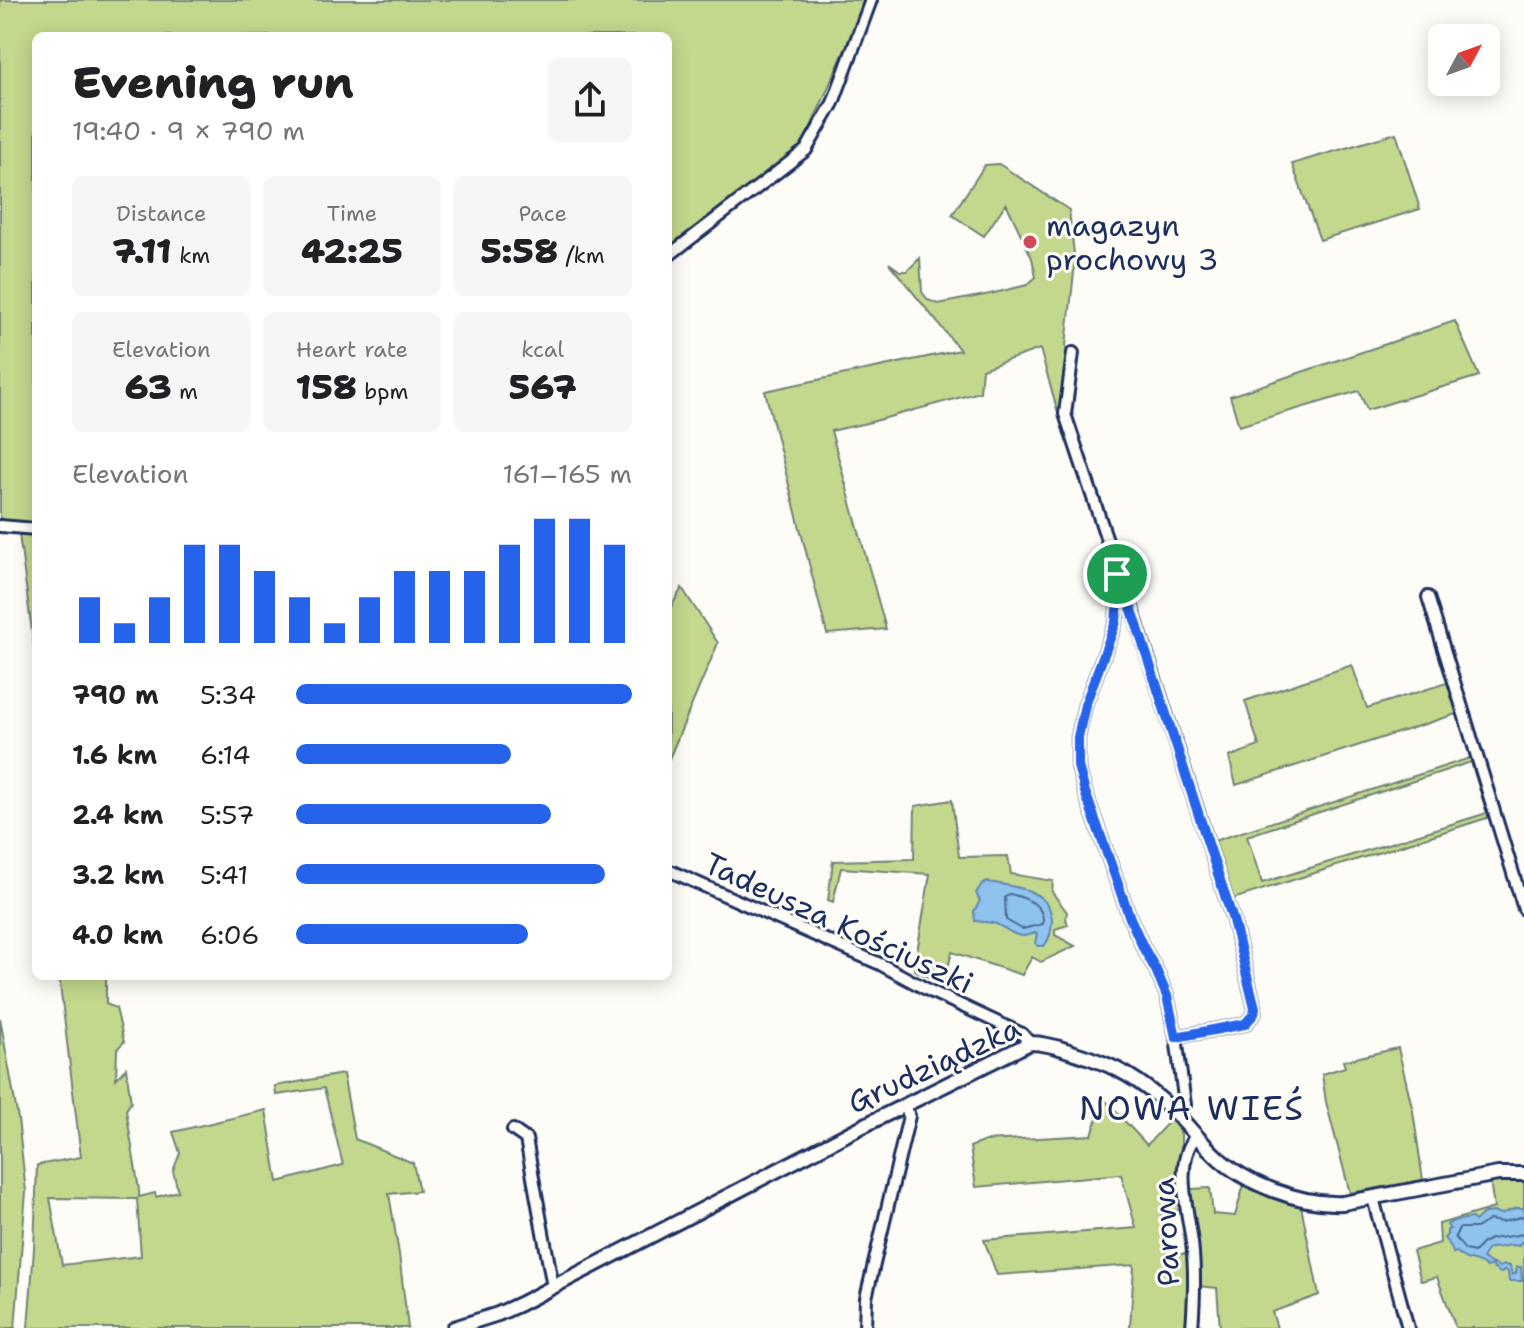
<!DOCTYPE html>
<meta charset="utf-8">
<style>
body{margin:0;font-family:"Shantell Sans",sans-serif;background:#f6f6f6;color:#202124;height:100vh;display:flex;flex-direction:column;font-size:30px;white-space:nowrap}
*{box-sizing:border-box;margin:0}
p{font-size:26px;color:#757577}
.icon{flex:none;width:44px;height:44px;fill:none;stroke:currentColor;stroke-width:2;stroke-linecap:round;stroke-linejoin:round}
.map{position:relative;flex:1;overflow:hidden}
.side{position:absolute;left:32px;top:32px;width:640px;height:948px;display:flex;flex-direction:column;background:#fff;border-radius:12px;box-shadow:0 4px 20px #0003}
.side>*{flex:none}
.needle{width:52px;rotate:49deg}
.fabs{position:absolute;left:1428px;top:24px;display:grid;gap:16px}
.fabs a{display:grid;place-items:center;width:72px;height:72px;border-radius:12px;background:#fff;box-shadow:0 4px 20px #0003;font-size:40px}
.pin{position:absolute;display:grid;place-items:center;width:68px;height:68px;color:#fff;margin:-34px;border:4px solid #fff;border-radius:50%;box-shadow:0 2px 8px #0007}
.round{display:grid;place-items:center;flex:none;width:84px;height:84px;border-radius:12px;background:#f6f6f6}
.overview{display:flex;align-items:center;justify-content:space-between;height:136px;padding:0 40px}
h1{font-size:44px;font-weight:800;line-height:60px}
.stats{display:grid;grid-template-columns:repeat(3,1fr);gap:12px;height:136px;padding:8px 40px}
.stats div{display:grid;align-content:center;border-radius:12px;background:#f6f6f6;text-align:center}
.stats b{font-size:34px;font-weight:800}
.stats small{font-size:22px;font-weight:400}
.stats p{font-size:22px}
.chart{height:224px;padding:16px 40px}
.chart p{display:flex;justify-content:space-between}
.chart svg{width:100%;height:144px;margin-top:8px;stroke:#2563eb;stroke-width:6}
ul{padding:0 40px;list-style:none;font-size:26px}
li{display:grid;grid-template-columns:128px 96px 1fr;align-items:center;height:60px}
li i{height:20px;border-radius:10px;background:#2563eb}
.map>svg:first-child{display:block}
.green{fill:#c3d88d;stroke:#6f8476;stroke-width:2;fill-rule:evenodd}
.water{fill:#8fc2ec;stroke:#6187b3;stroke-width:2}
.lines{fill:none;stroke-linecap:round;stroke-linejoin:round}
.shore{stroke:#496a97;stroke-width:2}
.minor-casing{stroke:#1b2f5e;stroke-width:16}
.tertiary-casing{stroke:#1b2f5e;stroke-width:18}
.minor{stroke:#fdfcf7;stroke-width:10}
.tertiary{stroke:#fdfcf7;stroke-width:12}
.route-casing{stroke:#fff;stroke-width:16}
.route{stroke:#2563eb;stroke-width:10}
.poi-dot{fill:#d1495b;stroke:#fdfcf7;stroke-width:3}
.labels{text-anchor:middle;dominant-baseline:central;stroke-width:6;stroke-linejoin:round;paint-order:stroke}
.poi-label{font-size:30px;fill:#1b2f5e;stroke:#fdfcf7;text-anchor:start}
.street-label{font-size:30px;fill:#1b2f5e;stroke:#fdfcf7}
.quarter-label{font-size:34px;letter-spacing:2px;fill:#1b2f5e;stroke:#fdfcf7}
</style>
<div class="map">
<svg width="1524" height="1328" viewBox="0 0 1524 1328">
<rect width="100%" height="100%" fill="#fdfcf7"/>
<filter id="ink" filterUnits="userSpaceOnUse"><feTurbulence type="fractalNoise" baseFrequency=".0125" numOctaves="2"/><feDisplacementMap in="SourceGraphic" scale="16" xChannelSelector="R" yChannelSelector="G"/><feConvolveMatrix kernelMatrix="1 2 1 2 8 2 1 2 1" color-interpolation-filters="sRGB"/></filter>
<g filter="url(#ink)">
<path class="green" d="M0,0H867L803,145L668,249V36H36V525L0,523Z
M1396,133L1420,209L1320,240L1292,164Z
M999,164L1069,210L1075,263L1066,346L1074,431L1066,441L1040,349L982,369L980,392L871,422L831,431L886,629L827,634L765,391L960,350L889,263L900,271H907L920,258L922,292L928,300L938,304L990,294L1027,285L1036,277L1032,258L1006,203L984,236L952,215L985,165Z
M1455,321L1479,376L1367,410L1359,391L1239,426L1230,396Z
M19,534L36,536V662Z
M682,588L718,643L668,761V612Z
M1352,665L1367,708L1453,681L1462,712L1236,785L1229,757L1259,746L1245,701Z
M1476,756L1493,816L1230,900L1211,842ZM1471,762L1487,813L1262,883L1247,836Z
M952,800L959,857L1008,856L1011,874L1053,881L1052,892L1067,912L1066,918L1068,925L1055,929V935L1075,946L1041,962L1032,957L1022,975L952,952L944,984L914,970L930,874L841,868L833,902L828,900L833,861L914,859L915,806Z
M59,976H106V1004L116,1008L124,1042L117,1049L116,1079L126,1068L131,1102L126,1110L139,1190V1197L155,1193L156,1197L178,1191L173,1171L180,1153L173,1132L266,1110L278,1182L343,1165L324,1088L276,1095L275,1086L343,1074L355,1139L413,1163L419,1191L389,1194L399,1254L408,1328H28L34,1249L37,1165L81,1157ZM50,1198L137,1199L141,1256L62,1265Z
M0,1018L18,1119L26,1192L15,1328H0Z
M1398,1048L1413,1111L1423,1180L1350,1193L1326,1102L1322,1074L1345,1067L1343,1061Z
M1103,1098L1147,1145L1171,1119L1181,1134V1179L1184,1209L1161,1214L1167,1255L1196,1253L1191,1189L1210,1188L1213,1214L1235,1216L1245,1181L1301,1206L1319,1295L1272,1312L1277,1328H1220L1217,1288L1198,1286L1195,1328H1130L1134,1265L997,1275L984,1240L1136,1228L1121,1174L976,1187L970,1147L985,1141L1092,1135Z
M1524,1179V1328H1456L1437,1277L1421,1281L1413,1251L1440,1243L1439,1224L1494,1208L1490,1180Z"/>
<path class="water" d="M988,882C1013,886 1052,889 1052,922C1051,932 1050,939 1044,946H1038L1035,943L1037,934L1035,933C1017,941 1012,931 996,924C989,922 982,922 975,921L974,911L980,901L976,893L982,884Z
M1516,1208H1524V1244L1521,1242L1519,1246C1511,1244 1507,1246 1501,1247C1489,1248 1487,1247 1482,1259L1499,1267L1504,1265L1510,1266L1512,1275L1516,1273L1517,1267H1521L1522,1281H1509L1508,1272L1505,1270L1501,1273L1494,1269L1492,1265L1486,1267C1477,1259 1464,1262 1457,1252L1453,1253L1451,1247L1444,1238L1447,1235V1230L1450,1229L1447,1225L1453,1221L1472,1218L1475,1221L1484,1213L1493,1212L1501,1214Z"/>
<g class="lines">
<path class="shore" d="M1010,894C1026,898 1045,904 1043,924L1022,929L1006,920L1005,897Z
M1524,1216L1502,1222L1489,1220L1476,1228H1459L1455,1237L1465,1250L1474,1252L1483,1243L1491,1239L1524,1234"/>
<defs>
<path id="minor" d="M668,256L806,150L833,103L871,0
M1073,353L1065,414L1117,570L1118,600L1116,622L1085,705L1078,737V766L1085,792L1130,918L1143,947L1156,970L1167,996L1176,1037L1185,1105L1178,1116
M0,526L36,529
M1119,575L1121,576L1131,605L1233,920L1255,1008L1254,1014L1245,1024L1176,1037
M1428,597L1524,909
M668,870L880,964L930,991L1022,1034L1030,1043
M513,1130L526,1139L553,1287
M1373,1198L1408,1328
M865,1328L866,1298L909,1116L905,1105
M1192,1328C1194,1303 1195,1278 1193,1253C1191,1218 1171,1166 1196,1136"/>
<path id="tertiary" d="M454,1328L498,1314L520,1304L855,1130L1030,1043C1045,1043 1058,1047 1072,1052C1107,1063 1130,1073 1158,1097C1179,1114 1195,1136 1214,1154C1244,1184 1301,1205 1343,1203L1498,1174H1524"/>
</defs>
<use href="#minor" class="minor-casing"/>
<use href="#tertiary" class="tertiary-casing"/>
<use href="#minor" class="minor"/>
<use href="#tertiary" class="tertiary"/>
</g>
</g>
<g class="lines" filter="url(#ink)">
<defs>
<path id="route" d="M1117,574L1121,576L1233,920L1255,1008L1254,1014L1245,1024L1176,1037L1167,996L1156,970L1143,947L1130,918L1085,792L1078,766V737L1085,705L1116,622L1118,600Z"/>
</defs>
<use href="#route" class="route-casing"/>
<use href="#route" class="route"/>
</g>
<circle class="poi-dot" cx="1030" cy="242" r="8"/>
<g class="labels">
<g class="poi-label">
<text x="1046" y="225">magazyn<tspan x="1046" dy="34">prochowy 3</tspan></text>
</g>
<g class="street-label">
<text transform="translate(839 923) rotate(25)">Tadeusza Kościuszki</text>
<text transform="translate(934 1065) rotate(-25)">Grudziądzka</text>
<text transform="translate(1166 1232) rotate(-93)">Parowa</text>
</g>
<g class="quarter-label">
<text x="1192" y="1108">NOWA WIEŚ</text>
</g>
</g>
</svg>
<div class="fabs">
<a><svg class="needle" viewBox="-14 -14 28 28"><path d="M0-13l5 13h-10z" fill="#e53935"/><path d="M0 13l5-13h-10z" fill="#757577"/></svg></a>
</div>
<div class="pin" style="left:1117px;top:574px;background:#1e9e55"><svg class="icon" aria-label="arrive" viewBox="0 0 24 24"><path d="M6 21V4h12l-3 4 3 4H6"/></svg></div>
<section class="side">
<div class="overview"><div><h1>Evening run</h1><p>19:40 · 9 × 790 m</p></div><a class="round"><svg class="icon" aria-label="share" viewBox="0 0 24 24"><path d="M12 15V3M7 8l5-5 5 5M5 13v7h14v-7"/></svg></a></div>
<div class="stats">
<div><p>Distance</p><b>7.11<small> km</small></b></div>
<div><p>Time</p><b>42:25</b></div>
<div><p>Pace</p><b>5:58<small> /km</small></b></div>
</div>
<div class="stats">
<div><p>Elevation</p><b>63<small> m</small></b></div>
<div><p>Heart rate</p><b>158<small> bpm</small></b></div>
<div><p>kcal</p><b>567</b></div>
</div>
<div class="chart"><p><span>Elevation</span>161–165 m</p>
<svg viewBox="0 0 160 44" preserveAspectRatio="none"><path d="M5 44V30M15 44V38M25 44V30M35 44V14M45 44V14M55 44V22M65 44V30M75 44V38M85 44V30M95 44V22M105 44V22M115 44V22M125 44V14M135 44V6M145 44V6M155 44V14"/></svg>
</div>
<ul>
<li><b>790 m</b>5:34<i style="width:100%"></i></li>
<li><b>1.6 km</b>6:14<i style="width:64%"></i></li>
<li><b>2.4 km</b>5:57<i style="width:76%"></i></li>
<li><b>3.2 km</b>5:41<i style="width:92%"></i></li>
<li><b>4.0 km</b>6:06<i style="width:69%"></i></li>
</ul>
</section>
</div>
